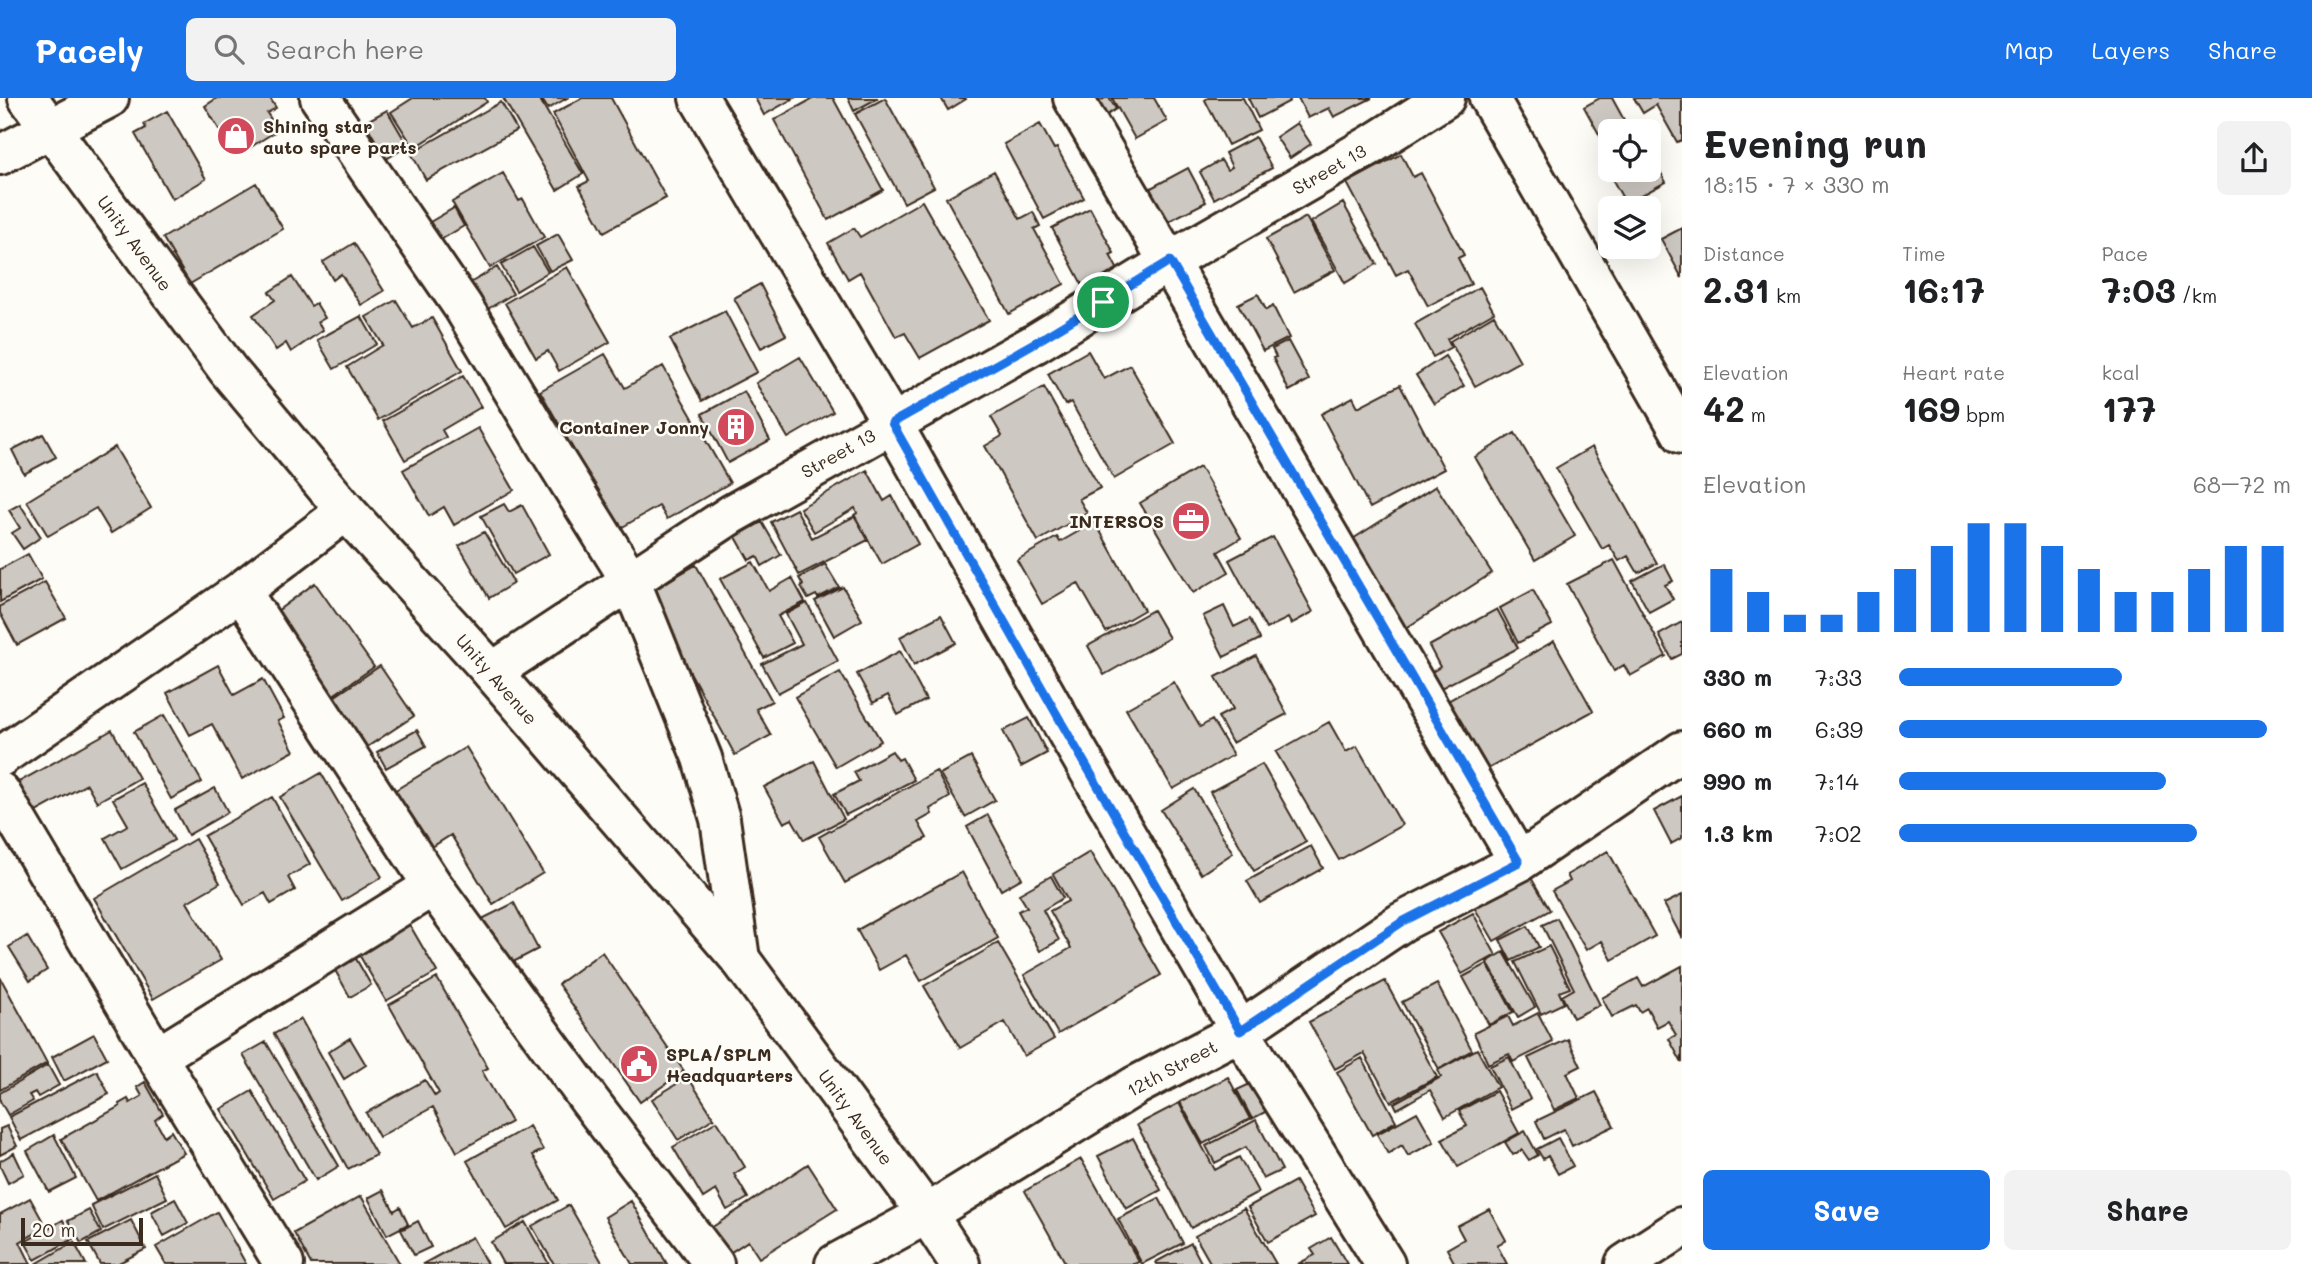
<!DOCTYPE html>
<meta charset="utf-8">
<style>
body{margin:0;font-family:Mali,sans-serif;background:#f2f2f2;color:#202124;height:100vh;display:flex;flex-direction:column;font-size:26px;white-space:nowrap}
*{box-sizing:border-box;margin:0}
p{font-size:23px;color:#757577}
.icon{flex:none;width:38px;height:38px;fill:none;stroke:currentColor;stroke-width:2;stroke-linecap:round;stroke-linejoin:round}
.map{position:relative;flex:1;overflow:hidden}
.sheet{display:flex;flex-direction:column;background:#fff;width:630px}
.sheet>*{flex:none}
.buttons{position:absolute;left:1598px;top:21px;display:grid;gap:14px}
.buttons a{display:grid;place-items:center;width:63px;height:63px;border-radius:10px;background:#fff;box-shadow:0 7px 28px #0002;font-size:35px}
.scale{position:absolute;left:21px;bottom:18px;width:122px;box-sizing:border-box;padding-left:7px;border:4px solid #3b2a1e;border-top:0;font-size:19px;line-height:24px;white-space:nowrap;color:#3b2a1e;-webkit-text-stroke:5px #fdfcf7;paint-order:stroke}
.pin{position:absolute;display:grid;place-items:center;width:60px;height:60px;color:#fff;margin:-30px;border:4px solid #fff;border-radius:50%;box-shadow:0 2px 7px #0007}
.round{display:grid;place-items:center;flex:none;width:74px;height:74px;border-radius:10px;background:#f2f2f2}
.head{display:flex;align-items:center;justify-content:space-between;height:119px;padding:0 21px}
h1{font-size:38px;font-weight:800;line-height:52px}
.stats{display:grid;grid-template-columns:repeat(3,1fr);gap:10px;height:119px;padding:7px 21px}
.stats div{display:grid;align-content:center}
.stats b{font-size:35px;font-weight:800}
.stats small{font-size:19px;font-weight:400}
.stats p{font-size:19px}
.chart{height:196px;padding:14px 21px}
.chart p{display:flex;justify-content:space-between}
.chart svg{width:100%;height:126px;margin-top:7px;stroke:#1a73e8;stroke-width:6}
.cta{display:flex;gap:14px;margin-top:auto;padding:14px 21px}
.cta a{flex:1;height:80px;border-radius:10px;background:#1a73e8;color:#fff;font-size:28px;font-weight:800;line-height:80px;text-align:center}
.cta a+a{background:#f2f2f2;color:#202124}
ul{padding:0 21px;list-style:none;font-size:23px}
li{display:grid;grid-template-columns:112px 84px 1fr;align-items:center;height:52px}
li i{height:18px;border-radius:9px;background:#1a73e8}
header{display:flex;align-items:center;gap:42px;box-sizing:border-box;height:98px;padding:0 35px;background:#1a73e8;color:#fff}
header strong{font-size:33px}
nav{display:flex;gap:38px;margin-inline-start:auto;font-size:24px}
.search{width:490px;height:63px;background:#f2f2f2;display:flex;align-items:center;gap:18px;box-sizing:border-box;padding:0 24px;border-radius:10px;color:#757577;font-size:26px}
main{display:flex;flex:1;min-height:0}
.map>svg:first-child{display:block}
.building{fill:#cdc8c2;stroke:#3b2a1e;stroke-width:2}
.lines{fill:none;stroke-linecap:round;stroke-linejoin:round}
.minor-casing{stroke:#3b2a1e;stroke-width:44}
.major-casing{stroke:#3b2a1e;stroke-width:44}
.minor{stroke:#fdfcf7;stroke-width:38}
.major{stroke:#fdfcf7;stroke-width:38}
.route-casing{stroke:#fff;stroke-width:14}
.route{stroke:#1a73e8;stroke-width:9}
.labels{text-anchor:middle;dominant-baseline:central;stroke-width:5;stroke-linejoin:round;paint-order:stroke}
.poi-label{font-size:18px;font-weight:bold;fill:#3b2a1e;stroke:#fdfcf7;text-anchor:start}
.street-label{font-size:18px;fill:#3b2a1e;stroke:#fdfcf7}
</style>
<header>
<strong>Pacely</strong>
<div class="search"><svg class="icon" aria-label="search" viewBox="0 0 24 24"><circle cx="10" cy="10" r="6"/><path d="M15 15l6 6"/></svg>Search here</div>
<nav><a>Map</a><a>Layers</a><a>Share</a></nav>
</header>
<main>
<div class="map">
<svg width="1682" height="1166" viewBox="0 0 1682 1166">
<rect width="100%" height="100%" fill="#fdfcf7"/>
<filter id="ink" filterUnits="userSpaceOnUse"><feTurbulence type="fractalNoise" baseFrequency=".0143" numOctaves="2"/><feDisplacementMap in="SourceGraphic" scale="14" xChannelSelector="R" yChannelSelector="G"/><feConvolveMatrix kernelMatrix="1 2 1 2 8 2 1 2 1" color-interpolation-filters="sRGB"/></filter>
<g filter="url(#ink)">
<path class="building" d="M217,0H270L276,10L267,15L278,32L241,55L231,37L225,41L205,8Z
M413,0H485L487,4L414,50L391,14Z
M503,0H539L583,76L557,92Z
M541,0H567L548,11Z
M582,0H611L666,100L604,134L579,88L589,83L553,16Z
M755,0H794L764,17Z
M814,0H833L883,92L828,122L774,22Z
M848,0H878L854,13Z
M885,0L934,89L904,105L855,16Z
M941,0H965L966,1L948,12Z
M1105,0H1109L1116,11L1102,20L1094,6Z
M1112,0H1154L1167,23L1135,41Z
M1208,0H1243L1259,32L1228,47L1205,2Z
M1248,0H1289L1290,3L1258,20Z
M1298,0H1372L1334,19L1329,10L1308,20Z
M1600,0H1612L1629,31L1624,33H1610V41L1604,45L1584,9Z
M1634,0H1682V42L1677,44L1656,7L1643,15Z
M501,4L517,32L426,82L411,55Z
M387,12L408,48L386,61L365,24Z
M167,13L206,81L172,101L135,36L146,30L144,26Z
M1297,25L1311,46L1290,60L1276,39Z
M1040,26L1054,51L1057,50L1084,100L1044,121L1004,46Z
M1255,39L1272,70L1214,101L1200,74L1221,62L1227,72L1232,69L1225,55Z
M1648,52L1666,84L1626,106L1606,70L1610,68V72H1648Z
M1401,56L1413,79L1421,75L1464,157L1458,160L1471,186L1428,208L1408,171L1396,177L1347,85Z
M1188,70L1206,104L1167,124L1149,91Z
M994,73L1020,121L1033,114L1040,128L1034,131L1064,186L1009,216L946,100Z
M503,75L519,103L523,101L544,139L490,170L452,104Z
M256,85L283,131L190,186L163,140Z
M922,103L989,222L920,260L905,235L896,239L860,174L848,181L828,145L854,130L860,139Z
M1343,105L1377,166L1345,185L1311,124Z
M454,110L464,128L440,142L430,124Z
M1090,110L1114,155L1110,157L1119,174L1085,192L1052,130Z
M1306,119L1335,172L1294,194L1266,141Z
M1682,130V180L1661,141Z
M558,136L573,162L550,173L536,148Z
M354,145L384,193L361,207L341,176L333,182L323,164Z
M533,149L548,174L516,193L501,167Z
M497,169L513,196L486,212L470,185Z
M567,169L610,244L559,273L548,253L536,260L505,205Z
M292,179L311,208L316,205L325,220L318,224L323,232L291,254L286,245L276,252L253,217L275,202L269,194Z
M760,186L786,237L761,250L734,200Z
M1480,189L1494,214L1447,241L1451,249L1433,259L1415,226Z
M1258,196L1266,212L1273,208L1289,240L1263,253L1238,206Z
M396,202L413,230L432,220L462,273L378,322L347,269L383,247L366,219Z
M725,213L757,274L702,303L670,241Z
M1494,217L1520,263L1475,288L1450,243Z
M361,218L377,246L334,271L317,242Z
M1288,243L1309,282L1289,293L1273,260L1276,259L1272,251Z
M1088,253L1104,281L1130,267L1175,346L1114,381L1071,304L1065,307L1048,276Z
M605,256L625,290L663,268L730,385L667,421L659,408L619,431L540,293Z
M1445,258L1464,288L1434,306L1416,277Z
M800,259L833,314L788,340L756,285Z
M463,278L481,309L442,332L446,339L405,362L383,323Z
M1400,287L1444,371L1370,410L1321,316L1353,299L1358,309Z
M1044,289L1100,390L1079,401L1087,415L1038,443L985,348L1002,338L991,319Z
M744,293L770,342L728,365L702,316Z
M478,330L514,392L454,427L444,409L429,418L403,372Z
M1515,335L1575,438L1535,462L1475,359Z
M43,336L56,359L24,376L12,352Z
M115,349L151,410L111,435L96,410L48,438L27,403Z
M1592,349L1657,465L1638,475L1628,458L1619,463L1609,447L1602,451L1556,370Z
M1200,369L1241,440L1218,454L1229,474L1193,495L1140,405Z
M867,372L884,403L892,398L918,446L882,466L854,417L857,415L855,410L814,434L800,410Z
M1436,388L1492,475L1403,532L1348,444Z
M20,406L41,439L23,451L12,435L20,430L9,412Z
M504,406L509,414L522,407L549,456L513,476L481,418Z
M796,411L812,440L855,418L868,442L799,477L771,424Z
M762,424L781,457L762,468L757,458L749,462L736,439Z
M1095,424L1144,512L1106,534L1078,485L1042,506L1017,462L1057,439L1060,444Z
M484,434L514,485L489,500L459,448Z
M1273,439L1313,514L1291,526L1288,520L1266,531L1229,462Z
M28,456L42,481L0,504V471Z
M1614,462L1666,558L1630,578L1624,567L1614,573L1567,486Z
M753,464L769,493L792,480L805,504L778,518L793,545L764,560L720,481Z
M825,466L839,489L818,500L816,497L808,501L801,489L803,487L799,480Z
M1664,466L1673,483L1665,487L1673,501L1649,514L1632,483Z
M696,467L772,603L756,611L771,637L735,657L647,495Z
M45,484L66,520L17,547L0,515V508Z
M315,485L374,569L326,602L269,519Z
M843,489L862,522L834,538L815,503Z
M1533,492L1552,527L1518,545L1500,510Z
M807,505L838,563L778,595L762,566L802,546L786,516Z
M1224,508L1234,529L1250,521L1260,541L1224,559L1203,518Z
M1497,511L1518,550L1441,590L1432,574L1440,569L1429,548Z
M1153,512L1169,540L1104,577L1088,548Z
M941,517L956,545L914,567L900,539Z
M1682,524V556L1672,561L1659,537Z
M1554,543L1593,613L1486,672L1448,603Z
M900,553L926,602L898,617L888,597L873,605L857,576Z
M1256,558L1287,616L1232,645L1218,619L1233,611L1216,579Z
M218,567L234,597L263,581L284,620L278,623L294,653L242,681L212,626L190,637L167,595Z
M380,568L414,618L364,651L331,601Z
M840,574L881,643L836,669L795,599Z
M1174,584L1200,629L1212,622L1233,657L1173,691L1126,611Z
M164,617L202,684L171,701L134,634Z
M1029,620L1047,655L1021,669L1003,633Z
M1329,624L1346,654L1357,648L1402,727L1339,762L1276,654Z
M112,632L139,680L97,704L87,686L27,719L10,689Z
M417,632L426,648L386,670L377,654Z
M466,649L543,775L493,806L451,737L424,754L389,696Z
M892,653L898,662L902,660L914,682L846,717L834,696L859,683L854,674Z
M971,659L995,702L965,719L940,676Z
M814,663L844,721L804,742L792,721L784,725L764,689Z
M1262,666L1306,744L1254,773L1210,694Z
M936,673L950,699L930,711L932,716L918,724L927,740L845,785L819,739Z
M321,675L382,779L342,803L280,699Z
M142,685L174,742L122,771L105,740L128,727L113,701Z
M215,690L228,714L188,737L175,712Z
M1194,691L1233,755L1201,776L1161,712Z
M1682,698V740L1671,746L1654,713Z
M272,699L310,766L288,779L295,792L271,806L265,795L244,807L204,738Z
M988,717L1022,780L1001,792L967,729Z
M195,741L220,785L187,804L221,862L153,901L94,800Z
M1311,748L1323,770L1260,805L1247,783Z
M1608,753L1655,838L1612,862L1602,843L1586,852L1552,793L1570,783L1567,777Z
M1090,754L1161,877L1058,936L1024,877L1071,850L1050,813L1068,803L1053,776Z
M962,774L998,840L921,883L906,857L879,872L857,832Z
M1051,778L1063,800L1043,812L1059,842L1040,853L1018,813L1027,809L1019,796Z
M1530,778L1550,812L1494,843L1474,809Z
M1682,797V840L1664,806Z
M514,805L538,851L502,870L478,823Z
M1473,815L1496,857L1462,876L1438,834Z
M1557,820L1600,907L1573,920L1562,898L1574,891L1542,827Z
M408,824L437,874L386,903L357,853Z
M1528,828L1539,849L1511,863L1500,842Z
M27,838L47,872L30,883L9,849Z
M998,845L1054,941L1024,958L1005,924L960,950L924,888Z
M1549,848L1570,890L1559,894L1564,905L1541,916L1515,864Z
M351,852L371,887L350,899L331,865Z
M602,854L684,973L640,1004L558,886Z
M1504,854L1535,909L1518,919L1487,864Z
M1487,866L1513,914L1489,927L1463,879Z
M1682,868V965L1669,941L1676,937L1668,923L1657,929L1647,910L1640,914L1636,907L1612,919L1602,900L1638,880L1643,889Z
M0,879L47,965L0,992Z
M437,880L488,970L482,973L511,1024L457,1054L433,1009L379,1039L366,1015L425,982L435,998L439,995L389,907Z
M1385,883L1437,979L1391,1004L1364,955L1335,971L1309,924Z
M1437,886L1472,952L1439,971L1402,904Z
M1538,915L1553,944L1513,964L1509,956L1488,966L1474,935L1508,918L1513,928Z
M301,921L376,1057L348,1071L274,936Z
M94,936L107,960L64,983L52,959Z
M350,940L366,967L344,981L328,954Z
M1568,941L1581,968L1567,975L1579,1000L1554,1012L1528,960Z
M266,944L339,1068L316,1082L243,957Z
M1477,951L1498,989L1445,1019L1430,992L1397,1011L1394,1005L1441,979L1438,972Z
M1509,959L1530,1001L1511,1011L1490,968Z
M1362,960L1396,1023L1372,1037L1337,974Z
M48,967L59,987L38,999L35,994L29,997L33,1003L8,1017L0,1003V995Z
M97,973L109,996L21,1042L9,1019Z
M688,979L714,1020L678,1042L652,1001Z
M1228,979L1250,1021L1203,1046L1180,1004Z
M145,984L163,1016L155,1022L164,1038L171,1033L184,1055L96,1103L61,1041L120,1008L119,1006L128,1001L130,1005L142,998L137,989Z
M1252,985L1267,1013L1252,1021L1237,992Z
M252,993L305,1083L274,1101L221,1011Z
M1496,993L1519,1035L1458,1069L1442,1041L1467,1028L1459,1013Z
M1596,994L1614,1028L1572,1048L1564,1031L1544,1041L1536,1023Z
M1179,1005L1215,1072L1239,1059L1258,1094L1191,1130L1137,1027Z
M1417,1014L1434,1044L1408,1058L1402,1047L1388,1056L1377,1036Z
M1256,1022L1282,1072L1263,1081L1246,1049L1215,1065L1206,1048Z
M717,1023L745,1069L734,1076L748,1100L727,1112L716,1092L703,1100L673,1049Z
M7,1028L17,1048L0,1057V1031Z
M529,1028L543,1052L533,1057L558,1102L506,1131L467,1063Z
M1525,1033L1538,1057L1529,1062L1522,1052L1513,1057L1505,1044Z
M54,1037L76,1080L49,1094L27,1053Z
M1133,1040L1161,1092L1126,1111L1098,1058Z
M1558,1040L1573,1068L1558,1076L1548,1058L1543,1061L1537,1051Z
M14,1055L24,1076L8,1085L0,1068V1063Z
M1081,1061L1139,1164L1134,1166H1066L1025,1093Z
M808,1066L837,1111L759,1160L748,1143L728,1156L711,1130Z
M155,1075L167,1100L103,1132L91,1107Z
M1295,1083L1315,1118L1268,1144L1248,1109Z
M383,1092L394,1113L400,1109L408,1126L387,1137L368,1100Z
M361,1098L400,1166H311L294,1135Z
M30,1100L46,1129L20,1144L31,1166H0V1116Z
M1159,1100L1183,1145L1142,1166L1118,1121Z
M175,1101L188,1125L164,1138L151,1114Z
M631,1103L667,1166H632L605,1119Z
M569,1107L603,1166H554L532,1128Z
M1244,1110L1276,1166H1211L1195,1138Z
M1489,1111L1506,1142L1497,1147L1507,1166H1455L1447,1151L1464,1141L1457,1128Z
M89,1112L101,1134L81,1145L68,1123Z
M217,1114L246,1166H166L156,1149Z
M63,1122L73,1141L35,1162L25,1144Z
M131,1122L146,1151L117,1166H100L88,1144Z
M418,1123L431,1149L414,1157L401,1132Z
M525,1124L549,1166H503L491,1144Z
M472,1139L487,1166H423Z
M1331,1139L1347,1166H1298L1315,1157L1311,1151Z
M74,1144L86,1166H36Z
M1191,1145L1202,1166H1157L1156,1164Z"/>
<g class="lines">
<defs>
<path id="minor" d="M320,0L463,209L546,347L630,482L702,660L720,721L740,861
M699,0L892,325L1069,638L1240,933L1385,1166
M1073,0L1519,764
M1489,0L1682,336
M0,57L109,0
M241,493L433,788L589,1002L714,1166
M492,574L732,416L1036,245L1170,163L1371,47L1445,0
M0,659L241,493L346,413
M0,694L157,959L284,1166
M157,959L433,788
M835,1166L927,1116L1135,988L1240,933L1402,824L1519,764L1682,653
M1625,1166L1682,1129"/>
<path id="major" d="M28,0L228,272L346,413L492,574L740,861L927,1116L960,1166"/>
</defs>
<use href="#minor" class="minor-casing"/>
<use href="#major" class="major-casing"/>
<use href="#minor" class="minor"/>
<use href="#major" class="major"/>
</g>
</g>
<g class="lines" filter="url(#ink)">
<defs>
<path id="route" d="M1170,163L1519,764L1402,824L1240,933L1069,638L892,325L1036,244Z"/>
</defs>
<use href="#route" class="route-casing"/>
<use href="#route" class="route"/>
</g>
<defs>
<symbol id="shop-disc" viewBox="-11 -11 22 22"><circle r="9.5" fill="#d1495b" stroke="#fdfcf7"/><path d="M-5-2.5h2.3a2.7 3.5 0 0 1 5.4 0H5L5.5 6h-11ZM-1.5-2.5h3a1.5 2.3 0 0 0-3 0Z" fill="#fff"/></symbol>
<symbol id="building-disc" viewBox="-11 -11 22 22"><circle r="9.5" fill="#d1495b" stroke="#fdfcf7"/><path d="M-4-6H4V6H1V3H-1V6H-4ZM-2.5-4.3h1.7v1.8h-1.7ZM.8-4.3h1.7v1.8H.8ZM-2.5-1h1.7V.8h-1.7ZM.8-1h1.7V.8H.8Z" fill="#fff"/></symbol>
<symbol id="office-disc" viewBox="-11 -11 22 22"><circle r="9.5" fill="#d1495b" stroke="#fdfcf7"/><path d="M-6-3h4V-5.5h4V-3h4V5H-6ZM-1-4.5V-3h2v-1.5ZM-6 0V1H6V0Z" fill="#fff"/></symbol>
<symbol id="civic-disc" viewBox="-11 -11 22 22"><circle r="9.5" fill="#d1495b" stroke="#fdfcf7"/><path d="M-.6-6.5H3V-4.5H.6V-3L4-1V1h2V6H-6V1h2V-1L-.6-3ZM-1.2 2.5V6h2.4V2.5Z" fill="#fff"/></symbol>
</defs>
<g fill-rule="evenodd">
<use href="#shop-disc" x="214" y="16" width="44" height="44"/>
<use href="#building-disc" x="714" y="307" width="44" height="44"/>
<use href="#office-disc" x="1169" y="401" width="44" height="44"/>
<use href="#civic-disc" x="617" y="944" width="44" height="44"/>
</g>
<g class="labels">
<g class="poi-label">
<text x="263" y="28">Shining star<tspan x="263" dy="21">auto spare parts</tspan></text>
<text x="709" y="329" text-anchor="end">Container Jonny</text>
<text x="1164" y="423" text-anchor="end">INTERSOS</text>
<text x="666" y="956">SPLA/SPLM<tspan x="666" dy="21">Headquarters</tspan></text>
</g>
<g class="street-label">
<text transform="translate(1329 71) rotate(-30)">Street 13</text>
<text transform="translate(135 145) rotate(54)">Unity Avenue</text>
<text transform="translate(838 355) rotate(-29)">Street 13</text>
<text transform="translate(497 581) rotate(49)">Unity Avenue</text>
<text transform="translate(1172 970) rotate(-28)">12th Street</text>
<text transform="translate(856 1019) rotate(54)">Unity Avenue</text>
</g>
</g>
</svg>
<div class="buttons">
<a><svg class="icon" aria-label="locate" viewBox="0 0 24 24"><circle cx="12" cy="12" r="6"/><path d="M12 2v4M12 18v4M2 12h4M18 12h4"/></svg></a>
<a><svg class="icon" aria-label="layers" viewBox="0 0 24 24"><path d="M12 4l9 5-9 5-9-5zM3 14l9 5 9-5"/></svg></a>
</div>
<div class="scale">20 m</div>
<div class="pin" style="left:1103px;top:204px;background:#1e9e55"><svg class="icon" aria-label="arrive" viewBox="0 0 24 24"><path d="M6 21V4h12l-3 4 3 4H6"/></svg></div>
</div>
<section class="sheet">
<div class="head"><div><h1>Evening run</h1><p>18:15 · 7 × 330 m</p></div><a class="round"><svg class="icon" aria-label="share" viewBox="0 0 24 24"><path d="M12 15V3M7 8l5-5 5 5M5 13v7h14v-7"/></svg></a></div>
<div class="stats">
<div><p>Distance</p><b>2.31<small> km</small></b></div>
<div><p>Time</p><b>16:17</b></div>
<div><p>Pace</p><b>7:03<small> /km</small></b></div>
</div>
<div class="stats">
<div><p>Elevation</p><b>42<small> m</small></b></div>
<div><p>Heart rate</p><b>169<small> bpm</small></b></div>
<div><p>kcal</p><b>177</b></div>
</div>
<div class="chart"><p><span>Elevation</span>68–72 m</p>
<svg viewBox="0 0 160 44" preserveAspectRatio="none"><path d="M5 44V22M15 44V30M25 44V38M35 44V38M45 44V30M55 44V22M65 44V14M75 44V6M85 44V6M95 44V14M105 44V22M115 44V30M125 44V30M135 44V22M145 44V14M155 44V14"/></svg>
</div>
<ul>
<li><b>330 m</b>7:33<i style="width:57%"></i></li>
<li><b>660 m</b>6:39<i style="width:94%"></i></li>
<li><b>990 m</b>7:14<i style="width:68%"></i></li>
<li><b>1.3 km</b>7:02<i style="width:76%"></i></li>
</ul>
<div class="cta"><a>Save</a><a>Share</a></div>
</section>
</main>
